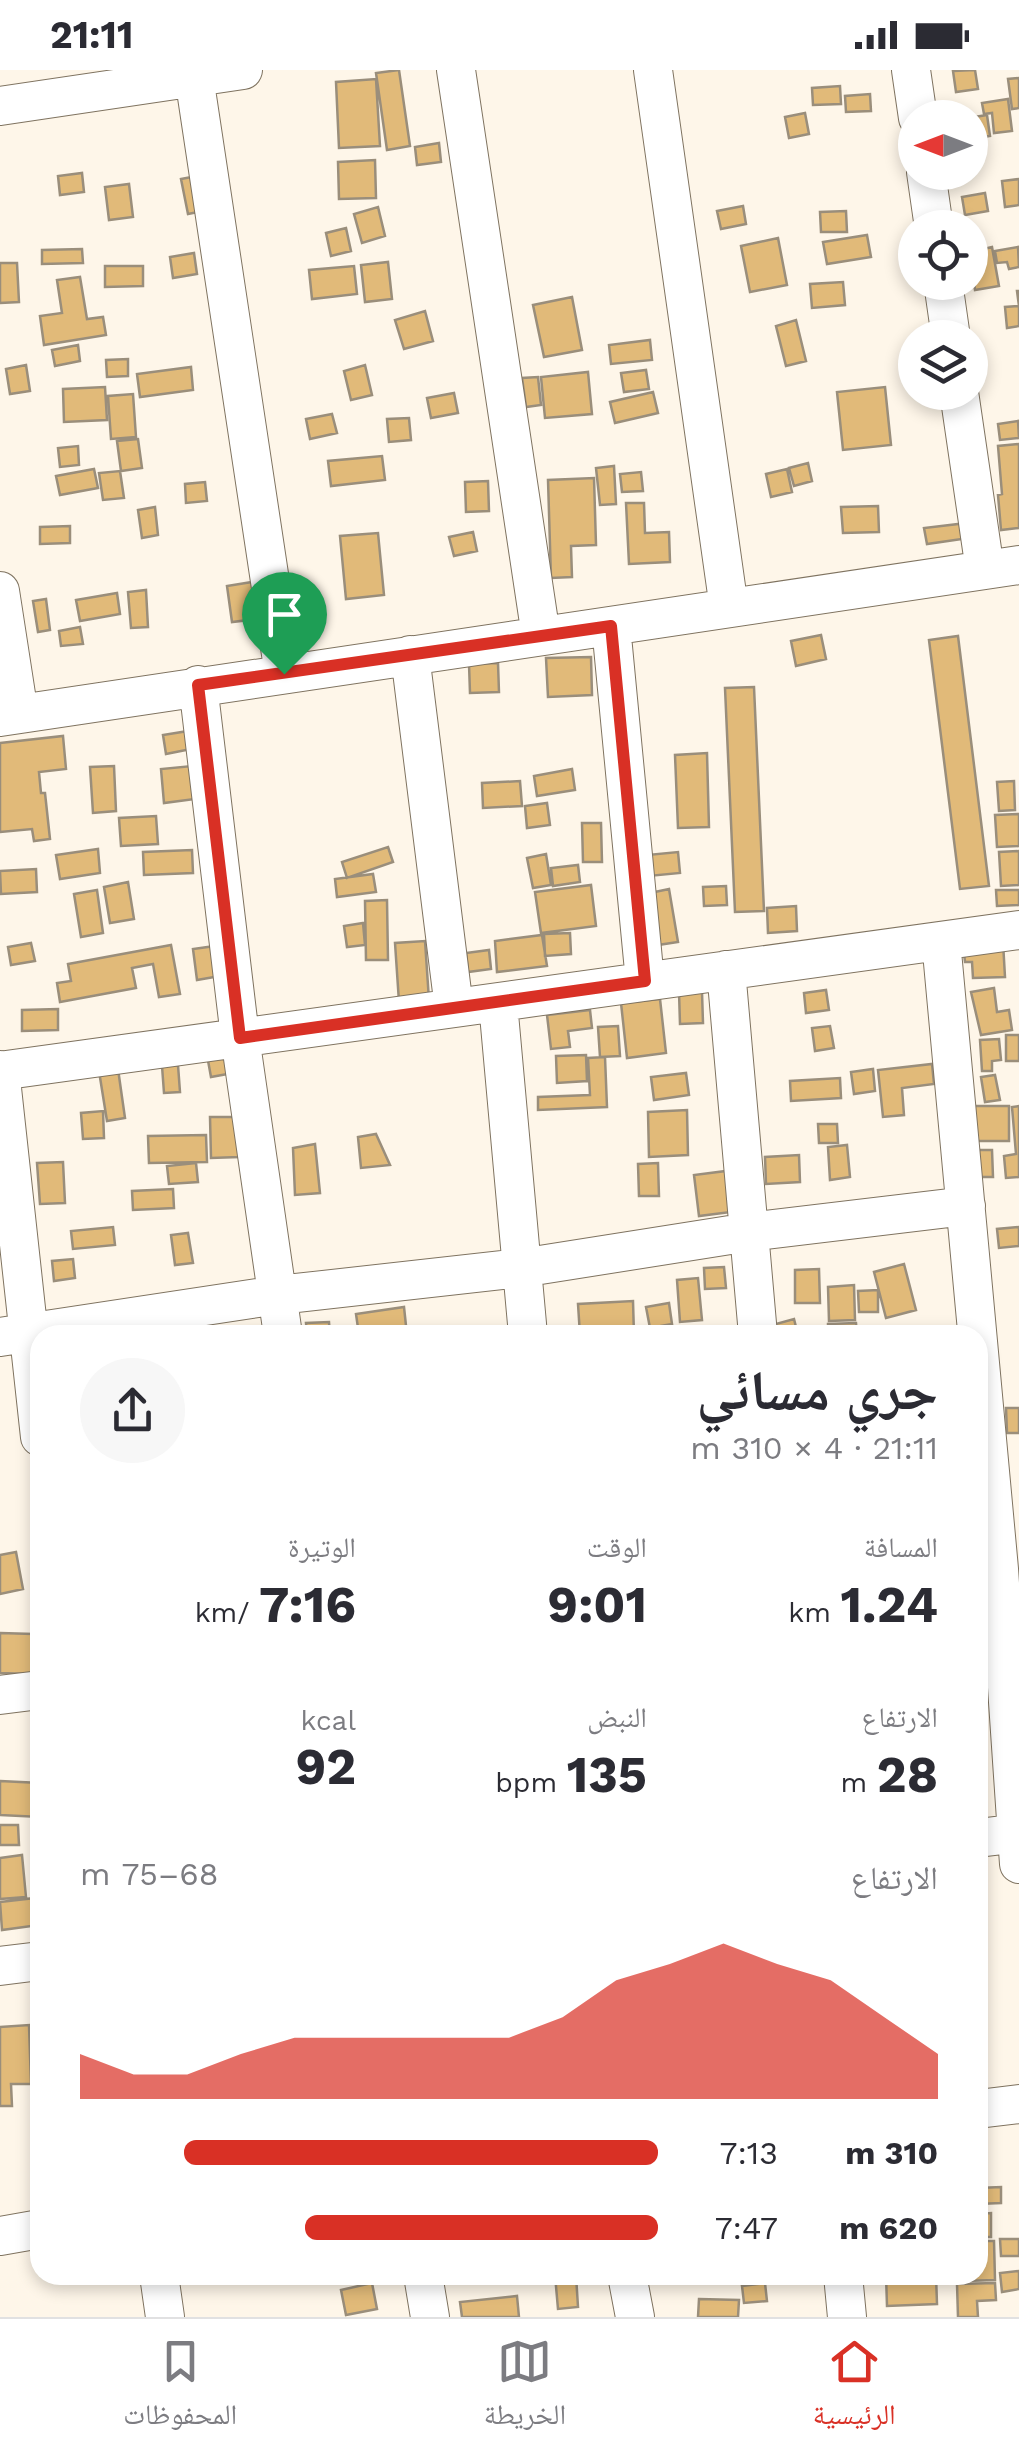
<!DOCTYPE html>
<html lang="ar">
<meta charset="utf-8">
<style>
body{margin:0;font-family:"Work Sans","Noto Naskh Arabic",sans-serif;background:#f7f7f7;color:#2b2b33;direction:rtl;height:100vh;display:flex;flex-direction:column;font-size:38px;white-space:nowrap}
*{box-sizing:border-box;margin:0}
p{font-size:32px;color:#7c7c81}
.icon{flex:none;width:55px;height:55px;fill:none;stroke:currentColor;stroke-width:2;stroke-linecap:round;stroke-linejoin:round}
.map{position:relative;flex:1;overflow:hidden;direction:ltr}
.sheet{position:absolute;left:30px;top:1255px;width:958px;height:960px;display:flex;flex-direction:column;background:#fff;border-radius:30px;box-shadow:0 5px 15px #0003;direction:rtl}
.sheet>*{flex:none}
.needle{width:65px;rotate:270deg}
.controls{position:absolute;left:898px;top:30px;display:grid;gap:20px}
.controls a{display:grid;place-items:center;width:90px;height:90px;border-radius:50%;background:#fff;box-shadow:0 5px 15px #0003;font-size:50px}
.pin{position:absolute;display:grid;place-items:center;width:85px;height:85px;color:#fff;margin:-102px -42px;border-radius:50% 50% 50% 0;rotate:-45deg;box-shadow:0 0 10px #0007}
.pin .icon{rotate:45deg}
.round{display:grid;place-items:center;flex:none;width:105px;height:105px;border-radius:52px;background:#f7f7f7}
.head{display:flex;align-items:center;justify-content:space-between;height:170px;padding:0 50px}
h1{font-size:55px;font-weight:700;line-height:75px}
.metrics{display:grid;grid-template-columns:repeat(3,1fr);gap:15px;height:170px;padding:10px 50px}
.metrics div{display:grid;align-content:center}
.metrics b{font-size:50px;font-weight:700}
.metrics small{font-size:28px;font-weight:400}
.metrics p{font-size:28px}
.chart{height:280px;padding:20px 50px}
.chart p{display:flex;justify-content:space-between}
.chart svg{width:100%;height:180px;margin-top:10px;fill:#d93025;opacity:.7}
ul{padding:0 50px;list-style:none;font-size:32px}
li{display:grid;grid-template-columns:160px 120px 1fr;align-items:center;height:75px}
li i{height:25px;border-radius:12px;background:#d93025}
.status{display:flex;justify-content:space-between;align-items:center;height:70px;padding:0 50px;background:#fff;direction:ltr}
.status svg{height:28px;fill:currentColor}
.tabs{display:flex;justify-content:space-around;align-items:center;height:140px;border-top:2px solid #e1e1e2;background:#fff;font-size:28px;color:#7c7c81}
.tabs a{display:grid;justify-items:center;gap:5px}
.tabs .current{color:#d93025}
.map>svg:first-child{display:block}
.building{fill:#e1ba79;stroke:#9a8e7b;stroke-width:2.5}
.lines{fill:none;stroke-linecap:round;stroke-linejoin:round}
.street-casing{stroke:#7f7360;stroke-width:40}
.street{stroke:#fff;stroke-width:38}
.route-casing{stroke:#fff;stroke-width:20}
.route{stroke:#d93025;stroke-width:12}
</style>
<div class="status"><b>21:11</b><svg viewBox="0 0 49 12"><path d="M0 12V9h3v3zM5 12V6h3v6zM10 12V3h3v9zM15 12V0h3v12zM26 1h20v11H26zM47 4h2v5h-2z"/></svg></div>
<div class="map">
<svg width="1019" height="2247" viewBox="0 0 1019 2247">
<rect width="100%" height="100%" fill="#fef6e9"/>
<path class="building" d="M399,0L410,76L387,80L376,3Z
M975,0L978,19L956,22L953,1Z
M1019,8V38L1012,39L1008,9Z
M376,9L380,76L339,78L336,12Z
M840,16L841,34L813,35L812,18Z
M870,24L871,41L846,42L845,26Z
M1008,29L1012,61L994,63L992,43L984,44L982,33Z
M805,43L809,64L789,68L785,47Z
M987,45L990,66L970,69L968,48Z
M439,73L441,92L417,95L415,77Z
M375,90L376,128L339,129L338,92Z
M82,103L84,122L60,125L58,106Z
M197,106L203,141L188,144L181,109Z
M1019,109V135L1005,137L1002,111Z
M129,114L133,147L109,150L105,117Z
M985,123L988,141L965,145L962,127Z
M743,136L746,154L721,159L717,141Z
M378,137L385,166L362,173L354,144Z
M846,141L847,162H821L820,142Z
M346,158L351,181L331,186L326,163Z
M867,165L871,187L827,194L823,172Z
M778,168L787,215L750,222L741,176Z
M992,177L999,216L975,220L970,182Z
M1018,177L1019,197L1009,199L1007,192L997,193L995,181Z
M82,179L83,193L42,194V180Z
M194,183L197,204L173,208L170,187Z
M388,192L392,229L365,232L361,195Z
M0,193H17L19,232L0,233Z
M105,196H143V216L105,217Z
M354,196L357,224L312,229L309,200Z
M80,207L87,249L103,247L106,265L44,275L40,246L62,243L57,210Z
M843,212L845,235L812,238L810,214Z
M1017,221H1019V256L1007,258L1005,237L1019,236Z
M572,227L582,280L544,287L533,235Z
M425,241L433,271L404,279L395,250Z
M796,250L806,291L786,296L776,256Z
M650,270L652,290L611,294L609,275Z
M78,275L80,291L55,296L52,280Z
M128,289V306L107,307L106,290Z
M26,295L30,321L10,324L6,299Z
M365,295L372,325L351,330L344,301Z
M191,297L193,320L140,327L137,304Z
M646,300L649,319L624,322L621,303Z
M588,302L592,344L545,348L541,307Z
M538,307L541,335L526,337L522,308Z
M105,317L107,350L64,352L63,319Z
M885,317L891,375L843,380L837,322Z
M653,322L658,343L615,353L610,332Z
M454,323L458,343L431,348L427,328Z
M133,324L136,367L111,369L108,326Z
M332,344L337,363L310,369L306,349Z
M409,348L411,370L389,372L387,349Z
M1018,351L1019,368L1000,370L998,354Z
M138,369L142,398L121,401L117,371Z
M1019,374V458L1001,460L998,425L1002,424L998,376Z
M78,376L79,395L60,397L58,378Z
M382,386L385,410L331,416L328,391Z
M808,393L812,411L794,416L789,398Z
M614,396L616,434L600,435L596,398Z
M94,399L98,418L60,425L56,406Z
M787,399L792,422L771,427L766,404Z
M120,401L124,428L103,430L99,403Z
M641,402L643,421L622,422L620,404Z
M594,408L596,475L571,476L572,507L551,508L548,410Z
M488,411L489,441L466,442L465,412Z
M205,412L207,431L186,433L185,414Z
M626,433H644L645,463L669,462L670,492L629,494Z
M878,436L879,462L843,463L841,437Z
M155,437L158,465L142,468L138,440Z
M967,453L969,468L927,474L924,458Z
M70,456V473L40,474V457Z
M473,462L477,481L454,486L449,467Z
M378,463L384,525L346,529L340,466Z
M252,512L257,549L232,552L227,516Z
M146,520L148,557L131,558L128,522Z
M117,523L120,544L80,551L76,530Z
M46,529L50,560L38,562L33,531Z
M80,557L83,574L61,576L59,561Z
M821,565L826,589L796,596L791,571Z
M958,566L989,816L960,819L929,570Z
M591,587L592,625L548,627L546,588Z
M498,593L499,622L470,623L469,594Z
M754,617L764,841L735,842L725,618Z
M188,661L191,679L166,684L163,665Z
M63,666L66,699L39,702L41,723H45L50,769L34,771L32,759L0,762V673Z
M707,683L709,757L678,758L675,685Z
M114,696L116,741L93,743L90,697Z
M192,696L195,729L164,733L161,699Z
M572,699L575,720L537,726L534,706Z
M520,711L522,736L483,738L482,713Z
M1014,711L1015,740L999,741L997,712Z
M547,733L550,755L527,758L525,736Z
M1019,744V776L997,777L995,745Z
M156,746L158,774L121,776L119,748Z
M582,753H601L602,792H583Z
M388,777L393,792L347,808L342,792Z
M98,779L100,803L60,809L56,785Z
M192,780L193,803L144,805L143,782Z
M1019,781V815L1001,816L999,782Z
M678,782L680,803L649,806L647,785Z
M546,784L551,815L533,818L527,788Z
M578,795L580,812L553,816L551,798Z
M36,799L37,822L1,824L0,801Z
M373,804L376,822L337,827L335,809Z
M128,812L134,849L110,853L104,817Z
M591,815L596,856L541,863L535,822Z
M726,816L727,835L704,836L703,817Z
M669,819L678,872L658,875L650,823Z
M97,820L103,863L81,867L74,824Z
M996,820H1019V835L997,836Z
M387,830L388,890H366L365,831Z
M796,836L797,861L768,863L767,838Z
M363,853L365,875L347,877L344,856Z
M570,863L571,884L545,886L544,864Z
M542,865L547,896L497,902L495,871Z
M425,871L429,930L399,932L395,873Z
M1003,872L1005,907L973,908L972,892H965L963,875Z
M31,873L35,891L11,895L8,877Z
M171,875L180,924L159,927L153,894L132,898L136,918L60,932L57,913L71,911L68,894Z
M215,876L220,906L197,910L193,879Z
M489,880L491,899L468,902L466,883Z
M994,918L997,942L1009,940L1012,960L981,965L971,922Z
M826,920L829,940L806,943L804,923Z
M679,922H702L703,953L680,954Z
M660,929L666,983L627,988L621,933Z
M58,939V960L22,961V940Z
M590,940L592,958L568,961L570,977L551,979L547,945Z
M618,956L620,986L600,987L598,957Z
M830,956L834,978L815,981L812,958Z
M1006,965H1019V991H1006Z
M999,969L1001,990L992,991V1001H982L980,970Z
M240,979L244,1001L211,1007L207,985Z
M586,985L587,1011L557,1013L556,986Z
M605,987L607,1037L538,1040V1027L590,1025L588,988Z
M932,994L934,1014L902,1018L904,1045L883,1047L878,1000Z
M178,995L180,1022L164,1023L162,996Z
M118,999L125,1048L107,1051L99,1001Z
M873,999L875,1021L854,1024L851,1002Z
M686,1003L689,1025L654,1030L651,1007Z
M995,1005L1000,1030L985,1032L981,1007Z
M840,1008L841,1028L791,1031L790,1011Z
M974,1036H1009V1071H975Z
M1019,1036V1107L1006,1108L1004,1086L1016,1084L1012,1037Z
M687,1040L688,1085L649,1087L648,1042Z
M103,1041L104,1068L83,1069L81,1043Z
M210,1047H237L239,1087L211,1088Z
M818,1054H837L838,1073H819Z
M376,1064L390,1095L361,1098L358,1067Z
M206,1065L207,1092L149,1093L148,1066Z
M315,1074L320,1123L295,1125L293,1078Z
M847,1075L850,1107L830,1110L828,1077Z
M974,1080H992L993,1107H975Z
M799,1085L800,1112L766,1114L765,1087Z
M63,1092L65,1133L40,1134L37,1093Z
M196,1093L198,1112L169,1114L167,1096Z
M658,1093L659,1126H639L638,1094Z
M726,1101L731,1142L699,1146L694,1105Z
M173,1119L174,1138L133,1140L132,1121Z
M113,1157L115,1175L73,1179L71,1161Z
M1019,1157V1176L999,1178L997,1159Z
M188,1163L193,1193L175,1195L171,1165Z
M73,1189L75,1208L54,1211L52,1191Z
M904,1194L916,1240L886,1248L874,1202Z
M724,1197L726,1218L705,1219L704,1198Z
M819,1199L820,1233H795V1200Z
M698,1208L702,1250L680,1252L677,1210Z
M854,1215L855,1250L829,1251L828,1217Z
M878,1220V1242H859L858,1221Z
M633,1231L634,1265H580L578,1234Z
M669,1233L672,1254L650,1258L646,1237Z
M404,1237L407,1265H359L356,1244Z
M794,1249L798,1265H775L772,1255Z
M329,1252L330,1265H307L306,1253Z
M856,1253L857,1265H828V1254Z
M1006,1338H1019V1363H1007Z
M16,1482L23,1519L0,1524V1485Z
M0,1563L33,1564L31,1604L0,1603Z
M0,1711L40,1713V1747L0,1745Z
M0,1755H18L19,1775H0Z
M22,1785L26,1827L0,1829V1788Z
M35,1828L39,1855L2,1860L0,1832Z
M29,1955L31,2014H11L12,2036H0V1957Z
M1001,2117V2133L978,2134V2118Z
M991,2143V2167H978V2144Z
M1000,2169H1019V2186H1001Z
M978,2171H994L995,2210L965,2211L964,2205H978Z
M1019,2201V2219L1002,2222L1000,2203Z
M555,2205H576L578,2237L558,2239Z
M886,2205H936L937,2234L887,2236Z
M372,2213L377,2239L346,2245L341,2220Z
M765,2213L767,2231L744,2233L742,2216Z
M995,2213L996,2230L977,2231L978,2247H958L957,2214Z
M517,2226L519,2247H462L460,2232Z
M699,2229L739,2230L738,2247H698Z"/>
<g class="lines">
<defs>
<path id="street" d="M193,0L284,604
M456,0L541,566
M653,0L729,538
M911,0L918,48
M0,36L243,0
M926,102L934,158
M943,212L951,268
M959,322L985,500
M0,521L19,644
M611,556L645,911
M410,585L454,938
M198,615L240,967L283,1265
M0,647L1019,495
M941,871L999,1499L1019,1794
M726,900L758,1265
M498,933L528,1265
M0,1000L40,1367
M0,1001L1019,860
M0,1267L278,1225L521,1198L749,1162L966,1136
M0,1625L40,1620
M978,1768L1019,1763
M0,1896L40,1891
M978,2039L1019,2034
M0,2166L40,2159
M159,2205L165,2247
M423,2205L430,2247
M627,2205L635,2247
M843,2205L847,2247"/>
</defs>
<use href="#street" class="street-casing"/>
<use href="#street" class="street"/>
</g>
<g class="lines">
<defs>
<path id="route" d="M611,556L645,911L240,968L198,615Z"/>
</defs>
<use href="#route" class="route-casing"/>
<use href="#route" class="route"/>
</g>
</svg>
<div class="controls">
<a><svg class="needle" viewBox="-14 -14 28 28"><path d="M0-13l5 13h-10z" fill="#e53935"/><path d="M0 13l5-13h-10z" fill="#7c7c81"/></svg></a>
<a><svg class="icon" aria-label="locate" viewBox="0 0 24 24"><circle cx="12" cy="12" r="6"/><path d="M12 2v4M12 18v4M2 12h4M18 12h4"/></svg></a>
<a><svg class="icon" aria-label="layers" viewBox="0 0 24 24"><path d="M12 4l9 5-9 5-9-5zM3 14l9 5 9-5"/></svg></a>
</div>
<div class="pin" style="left:284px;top:604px;background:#1e9e55"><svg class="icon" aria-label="arrive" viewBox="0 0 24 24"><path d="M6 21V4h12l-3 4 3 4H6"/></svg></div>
<section class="sheet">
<div class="head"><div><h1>جري مسائي</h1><p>21:11 · 4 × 310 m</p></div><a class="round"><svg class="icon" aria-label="share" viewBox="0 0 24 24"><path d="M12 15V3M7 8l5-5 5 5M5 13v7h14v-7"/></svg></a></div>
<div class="metrics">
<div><p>المسافة</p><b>1.24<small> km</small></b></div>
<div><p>الوقت</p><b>9:01</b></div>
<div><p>الوتيرة</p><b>7:16<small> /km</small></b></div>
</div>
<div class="metrics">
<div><p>الارتفاع</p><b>28<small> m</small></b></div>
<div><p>النبض</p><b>135<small> bpm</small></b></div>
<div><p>kcal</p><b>92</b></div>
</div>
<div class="chart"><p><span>الارتفاع</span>68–75 m</p>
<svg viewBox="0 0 160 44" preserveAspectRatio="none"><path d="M0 44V33L10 38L20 38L30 33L40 29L50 29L60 29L70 29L80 29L90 24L100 15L110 11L120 6L130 11L140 15L150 24L160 33V44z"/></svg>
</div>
<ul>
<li><b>310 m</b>7:13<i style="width:82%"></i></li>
<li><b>620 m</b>7:47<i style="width:61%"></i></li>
</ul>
</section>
</div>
<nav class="tabs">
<a class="current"><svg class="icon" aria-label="home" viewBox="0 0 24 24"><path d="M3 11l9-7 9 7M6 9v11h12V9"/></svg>الرئيسية</a>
<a><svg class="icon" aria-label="map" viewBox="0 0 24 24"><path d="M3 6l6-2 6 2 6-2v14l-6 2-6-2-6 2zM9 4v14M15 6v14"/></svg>الخريطة</a>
<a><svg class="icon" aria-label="saved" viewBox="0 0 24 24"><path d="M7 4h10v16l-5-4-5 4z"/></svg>المحفوظات</a>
</nav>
